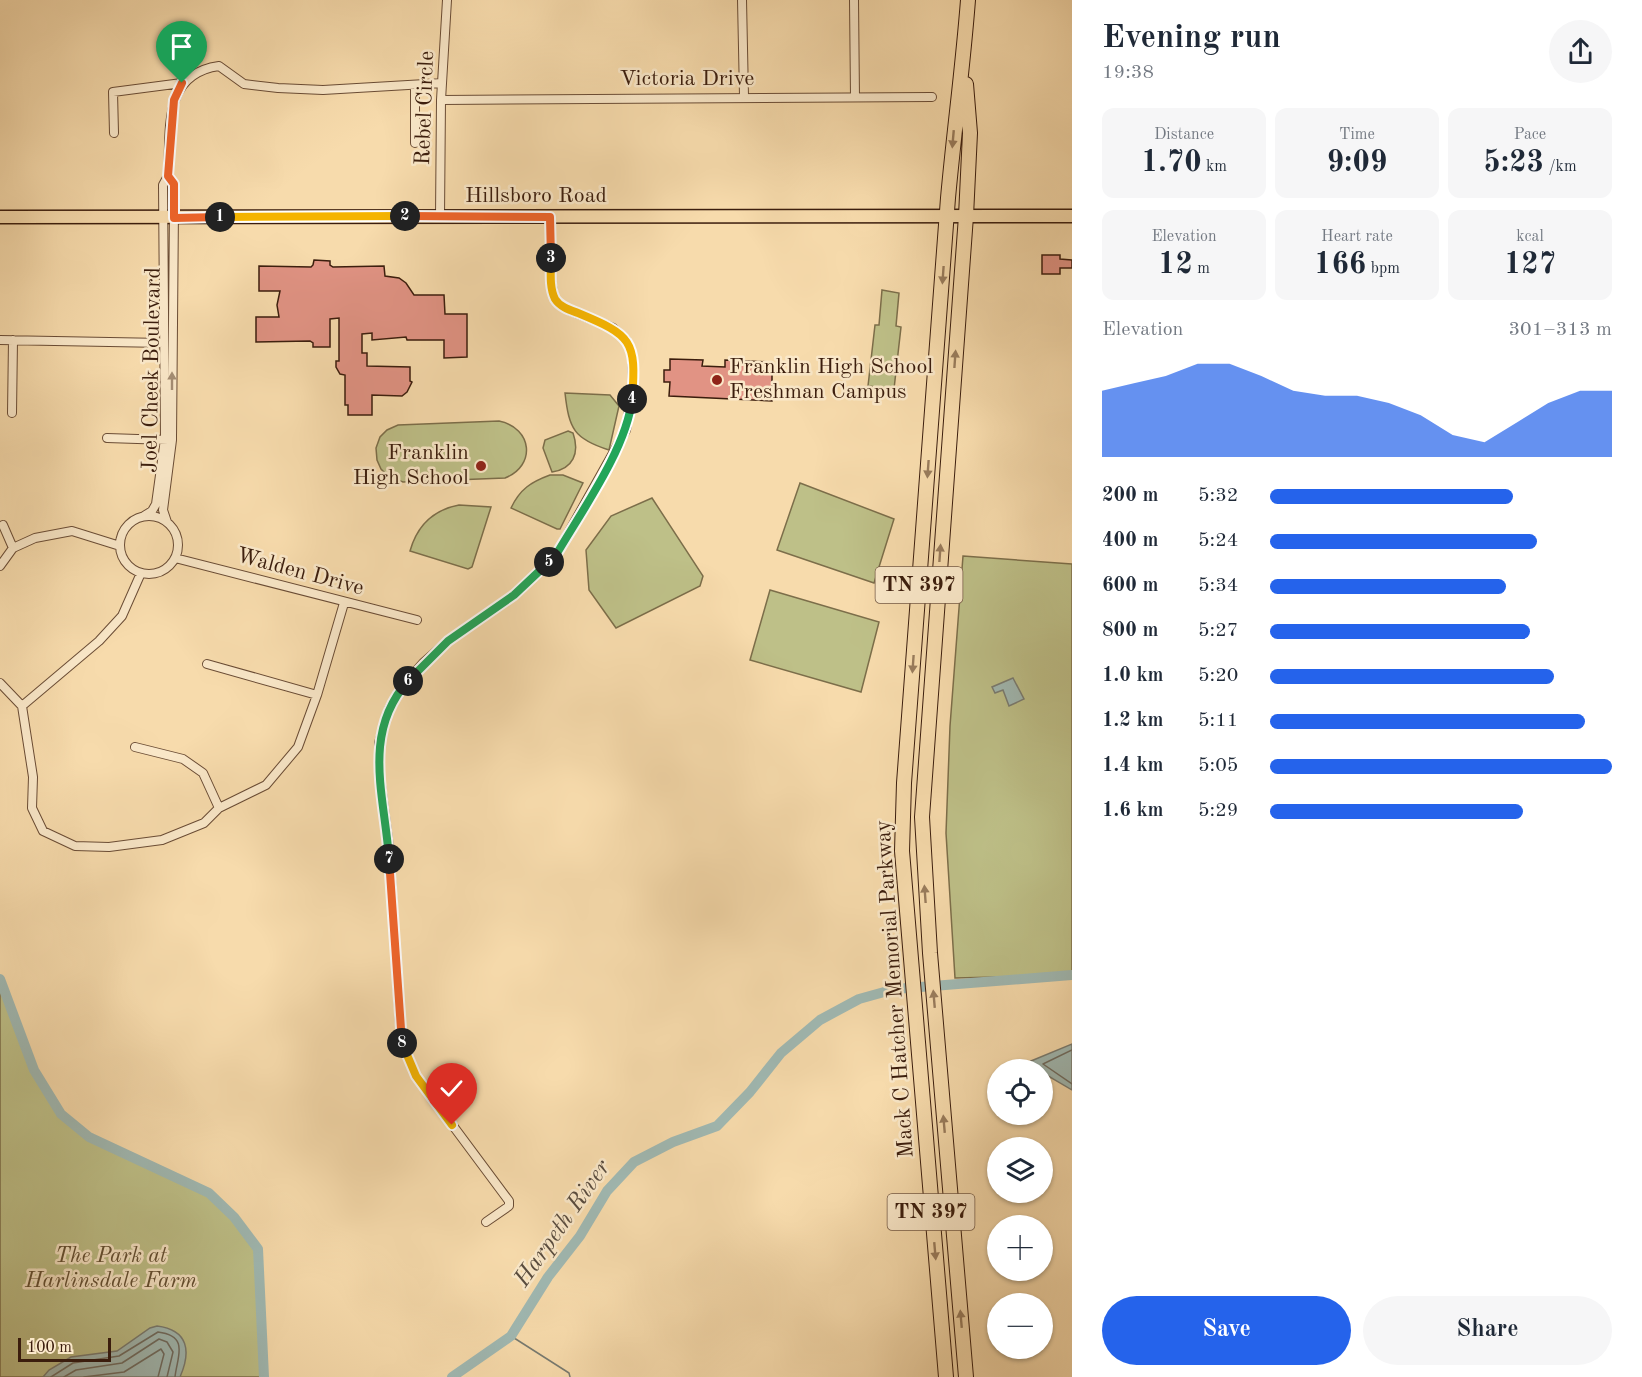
<!DOCTYPE html>
<meta charset="utf-8">
<style>
body{margin:0;font-family:"Old Standard TT",serif;background:#f6f6f7;color:#1f2937;height:100vh;display:flex;flex-direction:column;font-size:22px;white-space:nowrap}
*{box-sizing:border-box;margin:0}
p{font-size:20px;color:#747a83}
.icon{flex:none;width:33px;height:33px;fill:none;stroke:currentColor;stroke-width:2;stroke-linecap:round;stroke-linejoin:round}
.map{position:relative;flex:1;overflow:hidden}
.details{display:flex;flex-direction:column;background:#fff;width:570px}
.details>*{flex:none}
.buttons{position:absolute;left:987px;top:1059px;display:grid;gap:12px}
.buttons a{display:grid;place-items:center;width:66px;height:66px;border-radius:50%;background:#fff;box-shadow:0 2px 4px #0004;font-size:30px}
.scale{position:absolute;left:18px;bottom:15px;width:93px;box-sizing:border-box;padding-left:6px;border:3px solid #3b1d0d;border-top:0;font-size:16px;line-height:21px;white-space:nowrap;color:#3b1d0d;-webkit-text-stroke:4px #fae8c9;paint-order:stroke}
.pin{position:absolute;display:grid;place-items:center;width:51px;height:51px;color:#fff;margin:-62px -26px;border-radius:50% 50% 50% 0;rotate:-45deg;box-shadow:0 0 6px #0007}
.pin .icon{rotate:45deg}
.km{position:absolute;width:30px;height:30px;margin:-15px;border-radius:50%;background:#222;color:#fff;font-size:16px;line-height:30px;text-align:center}
.round{display:grid;place-items:center;flex:none;width:63px;height:63px;border-radius:32px;background:#f6f6f7}
.head{display:flex;align-items:center;justify-content:space-between;height:102px;padding:0 30px}
h1{font-size:33px;font-weight:700;line-height:45px}
.stats{display:grid;grid-template-columns:repeat(3,1fr);gap:9px;height:102px;padding:6px 30px}
.stats div{display:grid;align-content:center;border-radius:12px;background:#f6f6f7;text-align:center}
.stats b{font-size:30px;font-weight:700}
.stats small{font-size:16px;font-weight:400}
.stats p{font-size:16px}
.chart{height:168px;padding:12px 30px}
.chart p{display:flex;justify-content:space-between}
.chart svg{width:100%;height:108px;margin-top:6px;fill:#2563eb;opacity:.7}
.cta{display:flex;gap:12px;margin-top:auto;padding:12px 30px}
.cta a{flex:1;height:69px;border-radius:36px;background:#2563eb;color:#fff;font-size:24px;font-weight:700;line-height:69px;text-align:center}
.cta a+a{background:#f6f6f7;color:#1f2937}
ul{padding:0 30px;list-style:none;font-size:20px}
li{display:grid;grid-template-columns:96px 72px 1fr;align-items:center;height:45px}
li i{height:15px;border-radius:8px;background:#2563eb}
main{display:flex;flex:1;min-height:0}
.map>svg:first-child{display:block}
.green{fill:#bec088;stroke:#7c6e4a;stroke-width:1.5}
.water{fill:#a0b9b3;stroke:#787b71;stroke-width:1.5}
.lines{fill:none;stroke-linecap:round;stroke-linejoin:round}
.shore{stroke:#6e6b60;stroke-width:1.5}
.stream{stroke:#787b71;stroke-width:1.5}
.river{stroke:#a0b9b3;stroke-width:10}
.building{fill:#e19384;stroke:#3b1d0d;stroke-width:1.5}
.street-casing{stroke:#6a4c35;stroke-width:10}
.primary-casing{stroke:#3b1d0d;stroke-width:15}
.highway-casing{stroke:#3b1d0d;stroke-width:16}
.street{stroke:#fae8c9;stroke-width:8}
.primary{stroke:#f7dbac;stroke-width:12}
.highway{stroke:#f7dbac;stroke-width:14}
.oneway{fill:#997c5c}
.oneway2{fill:#a48d74}
.split-1-casing{stroke:#fff;stroke-width:12}
.split-2-casing{stroke:#fff;stroke-width:12}
.split-3-casing{stroke:#fff;stroke-width:12}
.split-4-casing{stroke:#fff;stroke-width:12}
.split-5-casing{stroke:#fff;stroke-width:12}
.split-6-casing{stroke:#fff;stroke-width:12}
.split-7-casing{stroke:#fff;stroke-width:12}
.split-8-casing{stroke:#fff;stroke-width:12}
.split-9-casing{stroke:#fff;stroke-width:12}
.split-1{stroke:#f0652b;stroke-width:8}
.split-2{stroke:#f5b400;stroke-width:8}
.split-3{stroke:#f0652b;stroke-width:8}
.split-4{stroke:#f5b400;stroke-width:8}
.split-5{stroke:#22a559;stroke-width:8}
.split-6{stroke:#22a559;stroke-width:8}
.split-7{stroke:#22a559;stroke-width:8}
.split-8{stroke:#f0652b;stroke-width:8}
.split-9{stroke:#f5b400;stroke-width:8}
.poi-dot{fill:#8f2418;stroke:#fae8c9;stroke-width:2}
.labels{text-anchor:middle;dominant-baseline:central;stroke-width:5;stroke-linejoin:round;paint-order:stroke}
.shield{fill:#fae8c9;stroke:#745a45;stroke-width:1.5}
.shield-label{font-size:21px;font-weight:bold;fill:#3b1d0d}
.street-label{font-size:22px;fill:#3b1d0d;stroke:#fae8c9}
.poi-label{font-size:22px;fill:#3b1d0d;stroke:#fae8c9;text-anchor:start}
.park-label{font-size:22px;font-style:italic;fill:#624e32;stroke:#fae8c9}
.water-label{font-size:24px;font-style:italic;fill:#594c3f;stroke:#fae8c9}
</style>
<main>
<div class="map">
<svg width="1072" height="1377" viewBox="0 0 1072 1377">
<rect width="100%" height="100%" fill="#f7dbac"/>
<filter id="stains"><feTurbulence type="fractalNoise" baseFrequency=".00333" numOctaves="4"/><feColorMatrix values="0 0 0 0 .2 0 0 0 0 .09 0 0 0 0 .02 0 0 0 .5 -.17"/></filter>
<radialGradient id="worn" r=".72"><stop offset=".6" stop-color="#630" stop-opacity="0"/><stop offset="1" stop-color="#630" stop-opacity=".3"/></radialGradient>
<path class="green" d="M882,290L899,293L896,326L901,327L894,389L868,386L875,325H879Z
M565,393L610,395L619,406L609,450C574,439 569,429 565,393Z
M499,421C533,428 536,466 505,478L403,482L389,477L381,469L377,460L376,448L380,437L387,430L398,425Z
M568,431L573,433C580,453 573,469 552,472L543,448L545,440Z
M550,475H563L583,483L560,529H557L511,508C520,489 531,482 550,475Z
M800,483L894,519L874,583L777,550Z
M652,498L703,576L700,586L616,628L589,590L586,550L611,516Z
M459,505L491,507L472,567L468,569L410,551C417,526 433,510 459,505Z
M963,556L1072,564V975L955,978L946,833L950,726Z
M770,590L879,622L861,692L750,660Z
M0,980L34,1070L61,1114L90,1137L209,1193L234,1217L258,1249L264,1377H0Z"/>
<path class="water" d="M1013,678L1024,699L1009,706L1003,690L995,693L992,687Z
M1072,1044V1090L1043,1073L1042,1070L1019,1069L1031,1061Z
M157,1326C189,1330 191,1352 180,1377H43L49,1370L71,1357L117,1351L150,1328Z"/>
<g class="lines">
<path class="shore" d="M1072,1050L1043,1064L1072,1084
M51,1377L73,1363L119,1356L158,1332C190,1336 177,1357 175,1377
M64,1377L76,1370L122,1363L159,1339L167,1342L173,1352L167,1377
M84,1377L124,1372L161,1349L164,1354L158,1377"/>
<path class="stream" d="M511,1336L569,1373L570,1377"/>
<path class="river" d="M0,979L34,1070L61,1114L89,1137L209,1193L234,1217L258,1249L264,1377
M452,1377L511,1336L548,1277L580,1236L607,1191L634,1162L673,1142L717,1126L750,1092L781,1053L820,1020L859,999L895,989L1072,975"/>
</g>
<path class="building" d="M1042,255H1060V259L1072,260V268H1060V274H1042Z
M314,260L330,261V265L333,267L384,266L385,276L399,278L406,283L414,295H444L445,314H467V357L444,358V340H407L406,337L372,340V333L362,334V353H367V366L410,367V381L412,382L407,392L402,396L372,395V415H348V405H345V375L340,374L336,367V361H339V318L330,319V347H313V343L310,341L256,342V317H279L277,305L280,291H259V266L311,267L313,265Z
M670,359L703,360L702,366L725,367V360L772,362V401L669,396L670,382H664V370H670Z"/>
<g class="lines">
<defs>
<path id="street" d="M742,0L744,96
M854,0L855,97
M441,100L932,97
M114,133L113,92L182,83
M415,143V85
M440,216L441,100L447,0
M0,340L164,343
M12,413L13,340
M107,438L168,440
M144,516L152,511L156,504L165,439L163,185L168,176C171,132 161,74 219,66L244,84L278,88L323,90L442,83
M120 545a29 29 0 1 1 58 0a29 29 0 1 1-58 0Z
M167,522L163,510L172,440L174,207V184L168,176
M3,525L13,548
M175,558L417,620
M0,566L13,548L35,538L72,531L120,546
M207,664L317,695
M0,683L22,706L33,777L32,808L43,831L75,846L109,847L162,840L204,823L219,808L266,785L298,747L317,695L344,603
M22,706L99,641L122,616L141,573
M135,747L183,759L203,773L219,808
M486,1222L509,1206V1201L416,1076L401,1040L389,847L380,778L379,743L389,709L401,688L423,663L448,641L514,595L556,555L626,430L633,384L632,355L626,340L613,328L569,310L560,305L554,297L551,281L550,217"/>
<path id="primary" d="M0,217L1072,216"/>
<path id="highway" d="M966,84L970,133L966,216L922,817L930,953L966,1377
M946,1377L902,851L904,783L948,198C954,132 963,66 968,0"/>
</defs>
<use href="#street" class="street-casing"/>
<use href="#primary" class="primary-casing"/>
<use href="#highway" class="highway-casing"/>
<use href="#street" class="street"/>
<use href="#primary" class="primary"/>
<use href="#highway" class="highway"/>
</g>
<defs><path id="oneway-solid" d="M-6-.8H1V-3.2L6.5 0L1 3.2V.8H-6Z" transform="scale(1.5)"/></defs>
<g class="oneway">
<use href="#oneway-solid" transform="translate(953 139) rotate(95)"/>
<use href="#oneway-solid" transform="translate(943 275) rotate(94)"/>
<use href="#oneway-solid" transform="translate(955 359) rotate(-86)"/>
<use href="#oneway-solid" transform="translate(928 469) rotate(94)"/>
<use href="#oneway-solid" transform="translate(940 553) rotate(-86)"/>
<use href="#oneway-solid" transform="translate(913 664) rotate(94)"/>
<use href="#oneway-solid" transform="translate(925 894) rotate(-94)"/>
<use href="#oneway-solid" transform="translate(934 999) rotate(-95)"/>
<use href="#oneway-solid" transform="translate(944 1124) rotate(-95)"/>
<use href="#oneway-solid" transform="translate(935 1251) rotate(85)"/>
<use href="#oneway-solid" transform="translate(961 1319) rotate(-95)"/>
</g>
<use class="oneway2" href="#oneway-solid" transform="translate(172 381) rotate(-90)"/>
<g class="lines">
<defs>
<path id="split-1" d="M182,83L174,100L168,176L174,184V218L220,217"/>
<path id="split-2" d="M220,217L405,216"/>
<path id="split-3" d="M405,216L550,217L551,258"/>
<path id="split-4" d="M551,258C551,271 549,287 555,299C560,307 570,310 578,313C631,335 637,340 632,399"/>
<path id="split-5" d="M549,562L556,555C581,512 627,448 632,399"/>
<path id="split-6" d="M408,681L448,641L514,595L549,562"/>
<path id="split-7" d="M389,859C385,797 361,734 408,681"/>
<path id="split-8" d="M389,859L402,1043"/>
<path id="split-9" d="M402,1043L416,1076L452,1125"/>
</defs>
<use href="#split-1" class="split-1-casing"/>
<use href="#split-2" class="split-2-casing"/>
<use href="#split-3" class="split-3-casing"/>
<use href="#split-4" class="split-4-casing"/>
<use href="#split-5" class="split-5-casing"/>
<use href="#split-6" class="split-6-casing"/>
<use href="#split-7" class="split-7-casing"/>
<use href="#split-8" class="split-8-casing"/>
<use href="#split-9" class="split-9-casing"/>
<use href="#split-1" class="split-1"/>
<use href="#split-2" class="split-2"/>
<use href="#split-3" class="split-3"/>
<use href="#split-4" class="split-4"/>
<use href="#split-5" class="split-5"/>
<use href="#split-6" class="split-6"/>
<use href="#split-7" class="split-7"/>
<use href="#split-8" class="split-8"/>
<use href="#split-9" class="split-9"/>
</g>
<g class="poi-dot">
<circle cx="717" cy="380" r="6"/>
<circle cx="481" cy="466" r="6"/>
</g>
<g class="labels">
<g class="shield">
<rect x="875.5" y="567" width="87" height="36" rx="4.5"/>
<rect x="887.5" y="1194" width="87" height="36" rx="4.5"/>
</g>
<g class="shield-label">
<text x="919" y="585">TN 397</text>
<text x="931" y="1212">TN 397</text>
</g>
<g class="street-label">
<text x="687" y="79">Victoria Drive</text>
<text transform="translate(425 108) rotate(-88)">Rebel Circle</text>
<text x="536" y="196">Hillsboro Road</text>
<text transform="translate(152 370) rotate(-89)">Joel Cheek Boulevard</text>
<text transform="translate(300 572) rotate(15)">Walden Drive</text>
<text transform="translate(895 989) rotate(-94)">Mack C Hatcher Memorial Parkway</text>
</g>
<g class="poi-label">
<text x="729" y="367">Franklin High School<tspan x="729" dy="25">Freshman Campus</tspan></text>
<text x="469" y="453" text-anchor="end">Franklin<tspan x="469" dy="25">High School</tspan></text>
</g>
<g class="park-label">
<text x="111" y="1256">The Park at<tspan x="111" dy="25">Harlinsdale Farm</tspan></text>
</g>
<g class="water-label">
<text transform="translate(563 1224) rotate(-55)">Harpeth River</text>
</g>
</g>
<rect width="100%" height="100%" filter="url(#stains)"/>
<rect width="100%" height="100%" fill="url(#worn)"/>
</svg>
<div class="buttons">
<a><svg class="icon" aria-label="locate" viewBox="0 0 24 24"><circle cx="12" cy="12" r="6"/><path d="M12 2v4M12 18v4M2 12h4M18 12h4"/></svg></a>
<a><svg class="icon" aria-label="layers" viewBox="0 0 24 24"><path d="M12 4l9 5-9 5-9-5zM3 14l9 5 9-5"/></svg></a>
<a>+</a>
<a>−</a>
</div>
<div class="scale">100 m</div>
<div class="pin" style="left:182px;top:83px;background:#1e9e55"><svg class="icon" aria-label="arrive" viewBox="0 0 24 24"><path d="M6 21V4h12l-3 4 3 4H6"/></svg></div>
<div class="pin" style="left:452px;top:1125px;background:#d93025"><svg class="icon" aria-label="check" viewBox="0 0 24 24"><path d="M5 12l5 5 9-10"/></svg></div>
<b class="km" style="left:220px;top:217px">1</b>
<b class="km" style="left:405px;top:216px">2</b>
<b class="km" style="left:551px;top:258px">3</b>
<b class="km" style="left:632px;top:399px">4</b>
<b class="km" style="left:549px;top:562px">5</b>
<b class="km" style="left:408px;top:681px">6</b>
<b class="km" style="left:389px;top:859px">7</b>
<b class="km" style="left:402px;top:1043px">8</b>
</div>
<section class="details">
<div class="head"><div><h1>Evening run</h1><p>19:38</p></div><a class="round"><svg class="icon" aria-label="share" viewBox="0 0 24 24"><path d="M12 15V3M7 8l5-5 5 5M5 13v7h14v-7"/></svg></a></div>
<div class="stats">
<div><p>Distance</p><b>1.70<small> km</small></b></div>
<div><p>Time</p><b>9:09</b></div>
<div><p>Pace</p><b>5:23<small> /km</small></b></div>
</div>
<div class="stats">
<div><p>Elevation</p><b>12<small> m</small></b></div>
<div><p>Heart rate</p><b>166<small> bpm</small></b></div>
<div><p>kcal</p><b>127</b></div>
</div>
<div class="chart"><p><span>Elevation</span>301–313 m</p>
<svg viewBox="0 0 160 44" preserveAspectRatio="none"><path d="M0 44V17L10 14L20 11L30 6L40 6L50 11L60 17L70 19L80 19L90 22L100 27L110 35L120 38L130 30L140 22L150 17L160 17V44z"/></svg>
</div>
<ul>
<li><b>200 m</b>5:32<i style="width:71%"></i></li>
<li><b>400 m</b>5:24<i style="width:78%"></i></li>
<li><b>600 m</b>5:34<i style="width:69%"></i></li>
<li><b>800 m</b>5:27<i style="width:76%"></i></li>
<li><b>1.0 km</b>5:20<i style="width:83%"></i></li>
<li><b>1.2 km</b>5:11<i style="width:92%"></i></li>
<li><b>1.4 km</b>5:05<i style="width:100%"></i></li>
<li><b>1.6 km</b>5:29<i style="width:74%"></i></li>
</ul>
<div class="cta"><a>Save</a><a>Share</a></div>
</section>
</main>
